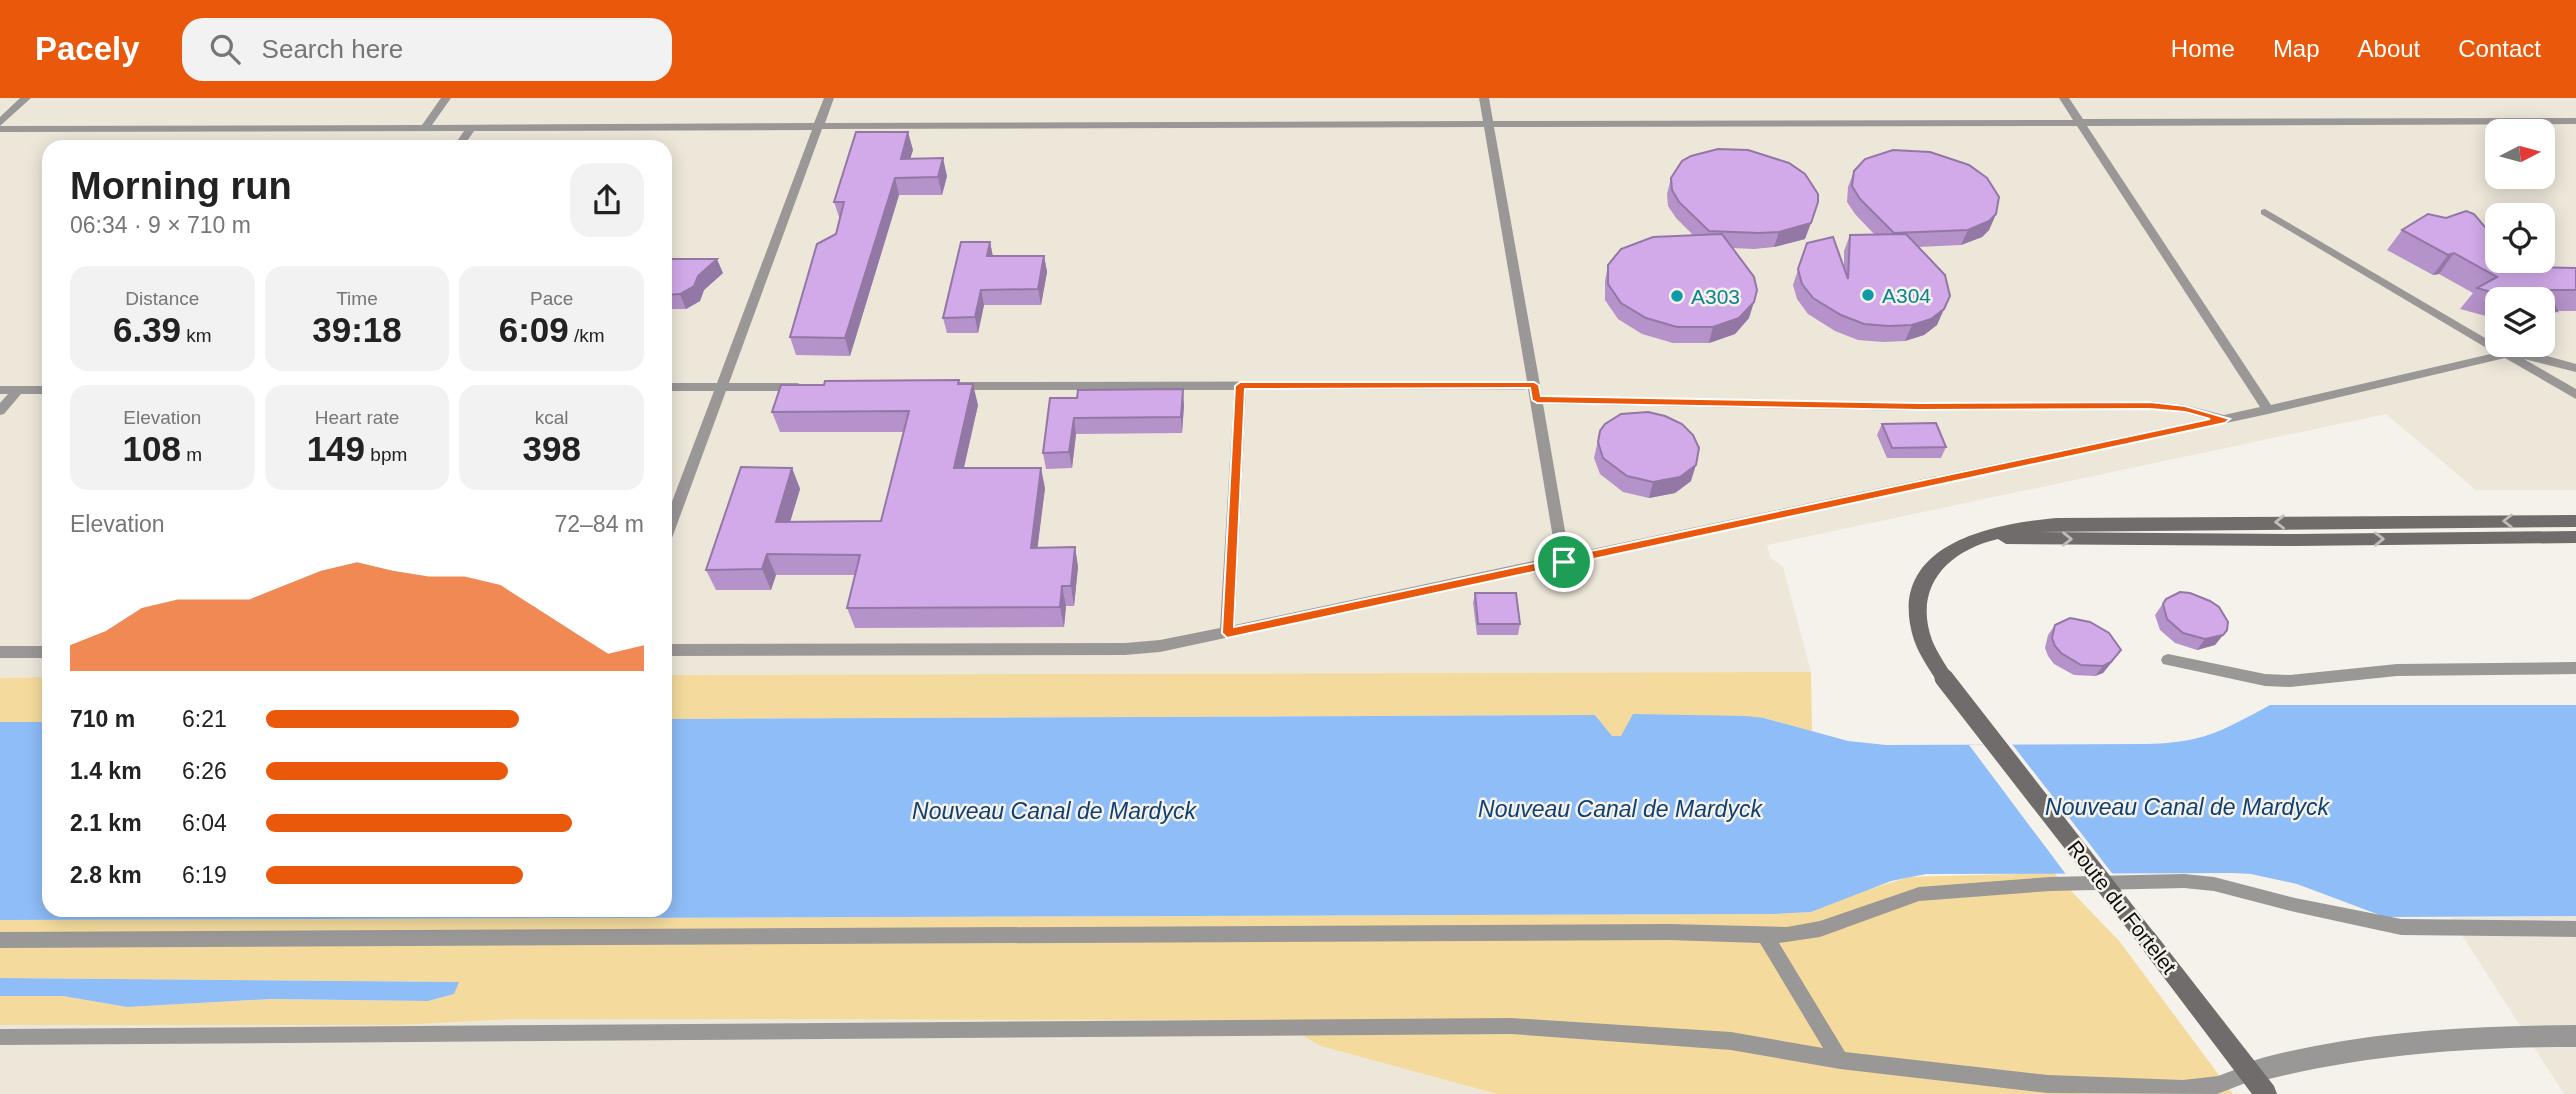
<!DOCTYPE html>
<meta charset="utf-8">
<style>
body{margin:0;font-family:Helvetica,sans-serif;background:#f2f2f2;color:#222;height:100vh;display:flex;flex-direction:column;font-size:26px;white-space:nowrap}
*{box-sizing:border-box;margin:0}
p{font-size:23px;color:#767676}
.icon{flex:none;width:38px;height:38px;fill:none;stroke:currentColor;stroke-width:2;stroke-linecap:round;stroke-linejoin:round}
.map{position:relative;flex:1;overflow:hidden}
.drawer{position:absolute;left:42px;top:42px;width:630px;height:777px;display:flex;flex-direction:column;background:#fff;border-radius:21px;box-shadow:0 4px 18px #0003}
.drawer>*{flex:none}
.needle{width:46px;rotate:84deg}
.controls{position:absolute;left:2485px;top:21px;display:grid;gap:14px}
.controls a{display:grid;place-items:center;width:70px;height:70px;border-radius:14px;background:#fff;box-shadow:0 4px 18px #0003;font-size:35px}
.pin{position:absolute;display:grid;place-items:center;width:60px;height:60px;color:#fff;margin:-30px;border:4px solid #fff;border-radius:50%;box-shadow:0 2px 7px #0007}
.round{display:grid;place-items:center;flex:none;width:74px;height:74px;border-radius:21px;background:#f2f2f2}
.overview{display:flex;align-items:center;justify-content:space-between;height:119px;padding:0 28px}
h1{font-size:38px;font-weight:800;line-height:52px}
.metrics{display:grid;grid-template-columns:repeat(3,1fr);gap:10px;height:119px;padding:7px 28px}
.metrics div{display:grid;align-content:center;border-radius:18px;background:#f2f2f2;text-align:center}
.metrics b{font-size:35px;font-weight:800}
.metrics small{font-size:19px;font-weight:400}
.metrics p{font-size:19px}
.chart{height:196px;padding:14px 28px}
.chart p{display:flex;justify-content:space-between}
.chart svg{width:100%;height:126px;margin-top:7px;fill:#ea580c;opacity:.7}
ul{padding:0 28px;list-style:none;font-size:23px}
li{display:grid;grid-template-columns:112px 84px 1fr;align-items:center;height:52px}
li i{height:18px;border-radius:9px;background:#ea580c}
header{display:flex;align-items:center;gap:42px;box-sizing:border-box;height:98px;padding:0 35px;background:#ea580c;color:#fff}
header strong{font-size:33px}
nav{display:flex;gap:38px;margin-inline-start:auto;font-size:24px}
.search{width:490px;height:63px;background:#f2f2f2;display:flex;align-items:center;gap:18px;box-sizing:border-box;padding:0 24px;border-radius:21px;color:#767676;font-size:26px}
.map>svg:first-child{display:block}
.built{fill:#ede7da;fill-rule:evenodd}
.green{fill:#f4db9d}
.water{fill:#8ebdf8}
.pier{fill:#f4f2eb}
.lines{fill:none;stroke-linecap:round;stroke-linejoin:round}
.service{fill:#9a9797;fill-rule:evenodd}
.minor{fill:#9a9797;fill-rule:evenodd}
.secondary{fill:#716c6c;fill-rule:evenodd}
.secondary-bridge{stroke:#716c6c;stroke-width:19}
.wall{fill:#b592c9}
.shaded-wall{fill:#9377a4}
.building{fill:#d2aaea;stroke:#9377a4;stroke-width:2}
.oneway{stroke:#c0bcb8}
.route{fill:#ea580c;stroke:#fff;stroke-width:2;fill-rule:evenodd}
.culture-dot{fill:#0f9aa8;stroke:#f4f2eb;stroke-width:2.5}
.labels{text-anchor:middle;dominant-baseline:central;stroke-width:5;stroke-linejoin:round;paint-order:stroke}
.culture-label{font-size:21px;fill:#0d838f;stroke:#f4f2eb;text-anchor:start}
.street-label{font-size:21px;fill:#0d0d0a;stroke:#f4f2eb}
.water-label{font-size:23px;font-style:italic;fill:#103f73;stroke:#f4f2eb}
</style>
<header>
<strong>Pacely</strong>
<div class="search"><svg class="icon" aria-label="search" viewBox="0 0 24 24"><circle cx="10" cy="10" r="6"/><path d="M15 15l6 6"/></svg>Search here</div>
<nav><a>Home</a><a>Map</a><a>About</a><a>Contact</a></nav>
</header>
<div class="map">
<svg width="2576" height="996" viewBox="0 0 2576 996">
<rect width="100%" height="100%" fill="#f4f2eb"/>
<path class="built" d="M0,0H2576V392H2476L2386,316L1767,447L1770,459L1783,469L1811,574L665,577V49H49V579L0,580ZM2497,33H2543V79H2497ZM2497,117H2543V163H2497ZM2497,201H2543V247H2497Z
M2576,818V996H2564L2451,820Z
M513,921L1274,922L1322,948L1497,996H0V927H400Z"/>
<path class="green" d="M1811,574L1812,633L1764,620L1612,639L1595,617L665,621V577Z
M49,579V624H0V580Z
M2054,775L2120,844L2233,996H1497L1321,948L1274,922L513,921L400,927H0V898H63L127,909L271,901L428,903L454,896L458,884L0,880V822L1775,816L1811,814L1854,796L1909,779Z"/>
<path class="water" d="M2270,607H2576V818L2385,819L2297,786L2251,776L2232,775L1926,776L1891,783L1811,814L1775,816L0,822V624H49V812H665V621L1595,617L1612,638H1621L1633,616L1746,618L1764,620L1848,643L1886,647L2144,646C2203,645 2220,634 2270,607Z
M0,880L459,884L454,896L428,903L271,901L127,909L63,898H0Z"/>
<path class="pier" d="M2012,646L2115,779H2068L1969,647Z"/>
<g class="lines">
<path class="service" d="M20,0H31L0,28L422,27L441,0H451L432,27L814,25L824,0H834L825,25L1483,23L1479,0H1489L1493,23L2073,22L2059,0H2069L2083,21L2576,20V26L2087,28L2271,307L2495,255L2261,116V112L2265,111L2497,247L2509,252L2533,254L2576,266V274L2524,261L2576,291V301L2505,260L2268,316L1570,466L1564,469L1560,468L1160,554L1125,557L665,558V546L1125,545L1160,542L1220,530L1234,292H955L949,288L955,284L1527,283L1484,29L822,31L729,285H798L804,289L798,293H726L672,440L665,445V422L714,293H665V285H717L812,32L474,33L463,49H453L464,33L0,34V19ZM2077,28L2260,309L2224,317L2185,307L2150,303L1919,305L1542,298L1494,29ZM1528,291L1556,458L1235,527L1246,292ZM1543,306L1919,313L2150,311L2185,315L2206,321L1569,456Z
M0,288H49V296H21L4,316L0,317V305L8,296H0Z
M0,548H49V560H0Z
M2168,556L2265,576L2290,577L2397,566L2576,564V576L2397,578L2290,589L2265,588L2163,566L2161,562L2163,558Z
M2184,776L2214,779L2295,800L2401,821L2576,823V839L2401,837L2295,814L2214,793L2184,790L2050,793L1919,803L1820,839L1779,845L1845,954L2048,977L2183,982L2218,978L2250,966L2256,969L2259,975L2256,981L2217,996L2048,995L1840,971L1731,952L1511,936L0,947V931L1511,920L1731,934L1823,950L1760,845L1669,842L0,850V834L1669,826L1787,829L1820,823L1919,789L2050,779Z"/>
<path class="minor" d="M2576,927V949C2465,949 2357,957 2250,986L2242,983L2239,975L2242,967C2265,958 2290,953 2315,948C2401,931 2489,928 2576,927Z"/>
<path class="secondary" d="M2576,417V429L2038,434L2295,436L2576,433V445L2295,448L2006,446L1998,441C1947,453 1913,489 1932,542C1937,555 1947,568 1953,580L1950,585L1944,587L1938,585C1930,572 1919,557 1914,542C1884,448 1988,426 2057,420Z
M2147,831L2154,834L2274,988L2277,996H2252L2140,848L2136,841L2140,834Z"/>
<path class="secondary-bridge" d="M1944,580L2147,841"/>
</g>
<path class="wall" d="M913,52L910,60L947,78L942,97H899L850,258L796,257L790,239L836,136L840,122L834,104Z
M1854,73L1996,116L1989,132L1982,139L1961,147L1918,149L1937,227L1924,237L1905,243L1883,244L1858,242L1835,233L1808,216L1797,201L1793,187L1807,145L1844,168V153L1850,137H1875L1855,116L1847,104L1848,89Z
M1671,80L1805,141L1774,149L1754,151L1732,150L1749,220L1735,236L1709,245H1673L1642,236L1618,221L1605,202V183L1608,167L1693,137L1676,120L1668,108L1667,96Z
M2446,120L2521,169L2576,170V213H2557L2543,229V201H2497V221L2460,211L2473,195L2439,176L2433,177L2387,152L2402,132Z
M990,144L993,158H1044L1047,174L1041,207H984L978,235H947L943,220Z
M665,161L723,175L704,192L700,203L686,211H668L665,219Z
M960,286L978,307L964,370L1045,390L1037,449H1075L1078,469L1074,508H1066L1064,529L855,530L847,510L855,477H776L771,492H716L706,472L792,370L800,391L790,424L881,423L904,334H780L772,314Z
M1077,300L1184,307L1182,335L1076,336L1072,370L1046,371L1043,355Z
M1882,326L1946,349L1941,360H1887L1877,337Z
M1600,333L1691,383L1675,395L1649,400L1623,394L1600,376L1594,360Z
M1475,495L1520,526L1518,537H1477L1473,505Z
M2166,501L2227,532L2215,547L2197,552L2175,545L2160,532L2155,517Z
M2055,527L2113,563L2103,575L2095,578L2074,577L2054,566L2048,558L2045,550L2048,537Z"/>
<path class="shaded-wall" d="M908,34L913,52L905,78L901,61Z
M943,60L947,78L942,97L938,79Z
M895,80L899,97L850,258L845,240Z
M1996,116L1989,132L1982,139L1961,147L1968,132Z
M1813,120L1805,141L1774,149L1779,134Z
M990,144L993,160L987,158Z
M2454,155L2439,176L2433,177L2448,157Z
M1044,158L1047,174L1041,207L1038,191Z
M717,161L723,175L704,192L700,203L686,211L680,196Z
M981,192L984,207L978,235L975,219Z
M1950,198L1937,227L1924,237L1905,243L1912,227Z
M665,204L668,211L665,219Z
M1754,204L1749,220L1735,236L1709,245L1713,229Z
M973,286L978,307L959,390L954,370Z
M1183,291L1184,307L1182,335L1181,319Z
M1074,320L1076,336L1072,370L1069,354Z
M1696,367L1691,383L1675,395L1649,400L1653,384Z
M792,370L800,391L784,444L776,424Z
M1041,370L1045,390L1035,470L1031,450Z
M1075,449L1078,469L1074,508L1071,488Z
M767,456L776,477L771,492L762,471Z
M1062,488L1066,508L1064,529L1060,509Z
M2223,537L2215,547L2197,552L2205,541Z
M2121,552L2103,575L2095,578L2103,568Z"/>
<path class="building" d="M856,34H908L901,61L943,60L938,79L895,80L845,240L790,239L817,146L836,136L844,104H834Z
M1718,51L1748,52L1789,65L1805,76L1818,96V104L1811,125L1779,134L1759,135L1709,133L1679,104L1672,92L1671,80L1682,63L1691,58Z
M1893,52L1930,54L1969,67L1987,80L1999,99L1996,116L1989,123L1968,132L1894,135L1860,101L1852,88L1854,73L1865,61Z
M2466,113L2474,116L2497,143V163H2515L2521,169L2576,170V192H2547L2557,213L2543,209V201H2515L2477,190L2497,179L2454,155L2448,157L2402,132L2428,116L2446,120Z
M1722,136L1754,179L1757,192L1754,204L1739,220L1713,229H1677L1646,220L1621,205L1608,186V167L1621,151L1653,139Z
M1906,136L1945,177L1950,198L1944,211L1931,221L1912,227L1889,228L1864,226L1841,217L1813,200L1802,186L1798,171L1807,145L1833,139L1848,181L1850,137Z
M961,144H990L987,158H1044L1038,191L981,192L975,219L943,220Z
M665,161H717L698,178L694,188L680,196L665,197Z
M959,282L958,286H973L954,370H1041L1031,450L1075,449L1071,488H1062L1060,509L847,510L860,457L767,456L762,471L706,472L741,369L792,370L776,424L881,423L909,313L772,314L781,287H824L825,283Z
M1183,291L1181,319L1074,320L1069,354L1043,355L1050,300H1077L1078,292Z
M1648,314L1665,318L1682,326L1693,337L1699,350L1696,367L1680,379L1653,384L1627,378L1603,360L1598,344L1600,333L1605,326L1621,316Z
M1936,325L1946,349L1892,350L1882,326Z
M2180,494L2190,495L2210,503L2219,509L2228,524L2227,532L2223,537L2205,541L2183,535L2167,521L2163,506L2166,501Z
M1475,495H1516L1520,526H1478Z
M2070,520L2090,524L2109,535L2121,552L2111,564L2103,568L2081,567L2061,555L2055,548L2052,540L2055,527Z"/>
<defs><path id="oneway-chevron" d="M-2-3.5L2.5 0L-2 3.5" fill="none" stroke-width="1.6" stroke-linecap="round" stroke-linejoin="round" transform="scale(1.75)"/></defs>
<g class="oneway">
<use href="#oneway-chevron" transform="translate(2508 423) rotate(180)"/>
<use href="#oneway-chevron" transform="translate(2280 424) rotate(179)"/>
<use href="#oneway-chevron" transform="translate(2067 441) rotate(1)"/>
<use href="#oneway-chevron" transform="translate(2379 441) rotate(-1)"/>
</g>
<path class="route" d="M1240,284H1534L1539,287L1541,298L1919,305L2150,304L2185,308L2230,321L2225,325L1227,540L1222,535L1235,288ZM1530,290L1532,302L1537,305L1919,312L2150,311L2185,314L2210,321L1234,529L1245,291Z"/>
<g class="culture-dot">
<circle cx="1868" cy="197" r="7"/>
<circle cx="1677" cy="198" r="7"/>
</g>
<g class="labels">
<g class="culture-label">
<text x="1882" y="197">A304</text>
<text x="1691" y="198">A303</text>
</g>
<g class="street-label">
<text transform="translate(2122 809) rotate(52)">Route du Fortelet</text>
</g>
<g class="water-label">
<text x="2187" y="709">Nouveau Canal de Mardyck</text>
<text x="1620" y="711">Nouveau Canal de Mardyck</text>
<text x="1054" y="713">Nouveau Canal de Mardyck</text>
</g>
</g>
</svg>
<div class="controls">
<a><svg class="needle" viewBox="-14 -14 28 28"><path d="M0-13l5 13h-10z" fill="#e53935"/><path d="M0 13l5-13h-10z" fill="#767676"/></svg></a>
<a><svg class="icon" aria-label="locate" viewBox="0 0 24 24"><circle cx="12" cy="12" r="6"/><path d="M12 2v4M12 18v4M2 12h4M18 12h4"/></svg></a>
<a><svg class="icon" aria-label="layers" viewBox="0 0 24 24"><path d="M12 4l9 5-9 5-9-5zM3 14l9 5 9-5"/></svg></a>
</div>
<div class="pin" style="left:1564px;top:464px;background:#1e9e55"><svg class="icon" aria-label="arrive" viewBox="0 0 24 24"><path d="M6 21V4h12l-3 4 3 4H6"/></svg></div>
<section class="drawer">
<div class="overview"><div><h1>Morning run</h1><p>06:34 · 9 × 710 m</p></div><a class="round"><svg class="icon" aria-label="share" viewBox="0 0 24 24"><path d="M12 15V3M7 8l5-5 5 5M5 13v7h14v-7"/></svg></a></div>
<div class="metrics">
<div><p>Distance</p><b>6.39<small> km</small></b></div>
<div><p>Time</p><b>39:18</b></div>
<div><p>Pace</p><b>6:09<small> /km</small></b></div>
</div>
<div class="metrics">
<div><p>Elevation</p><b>108<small> m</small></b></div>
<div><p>Heart rate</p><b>149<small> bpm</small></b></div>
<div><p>kcal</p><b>398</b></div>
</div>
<div class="chart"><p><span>Elevation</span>72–84 m</p>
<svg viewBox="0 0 160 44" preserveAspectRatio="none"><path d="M0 44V35L10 30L20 22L30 19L40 19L50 19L60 14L70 9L80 6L90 9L100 11L110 11L120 14L130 22L140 30L150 38L160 35V44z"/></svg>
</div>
<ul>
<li><b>710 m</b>6:21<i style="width:67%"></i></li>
<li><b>1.4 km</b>6:26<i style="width:64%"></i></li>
<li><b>2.1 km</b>6:04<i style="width:81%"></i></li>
<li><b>2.8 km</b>6:19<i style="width:68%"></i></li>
</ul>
</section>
</div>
